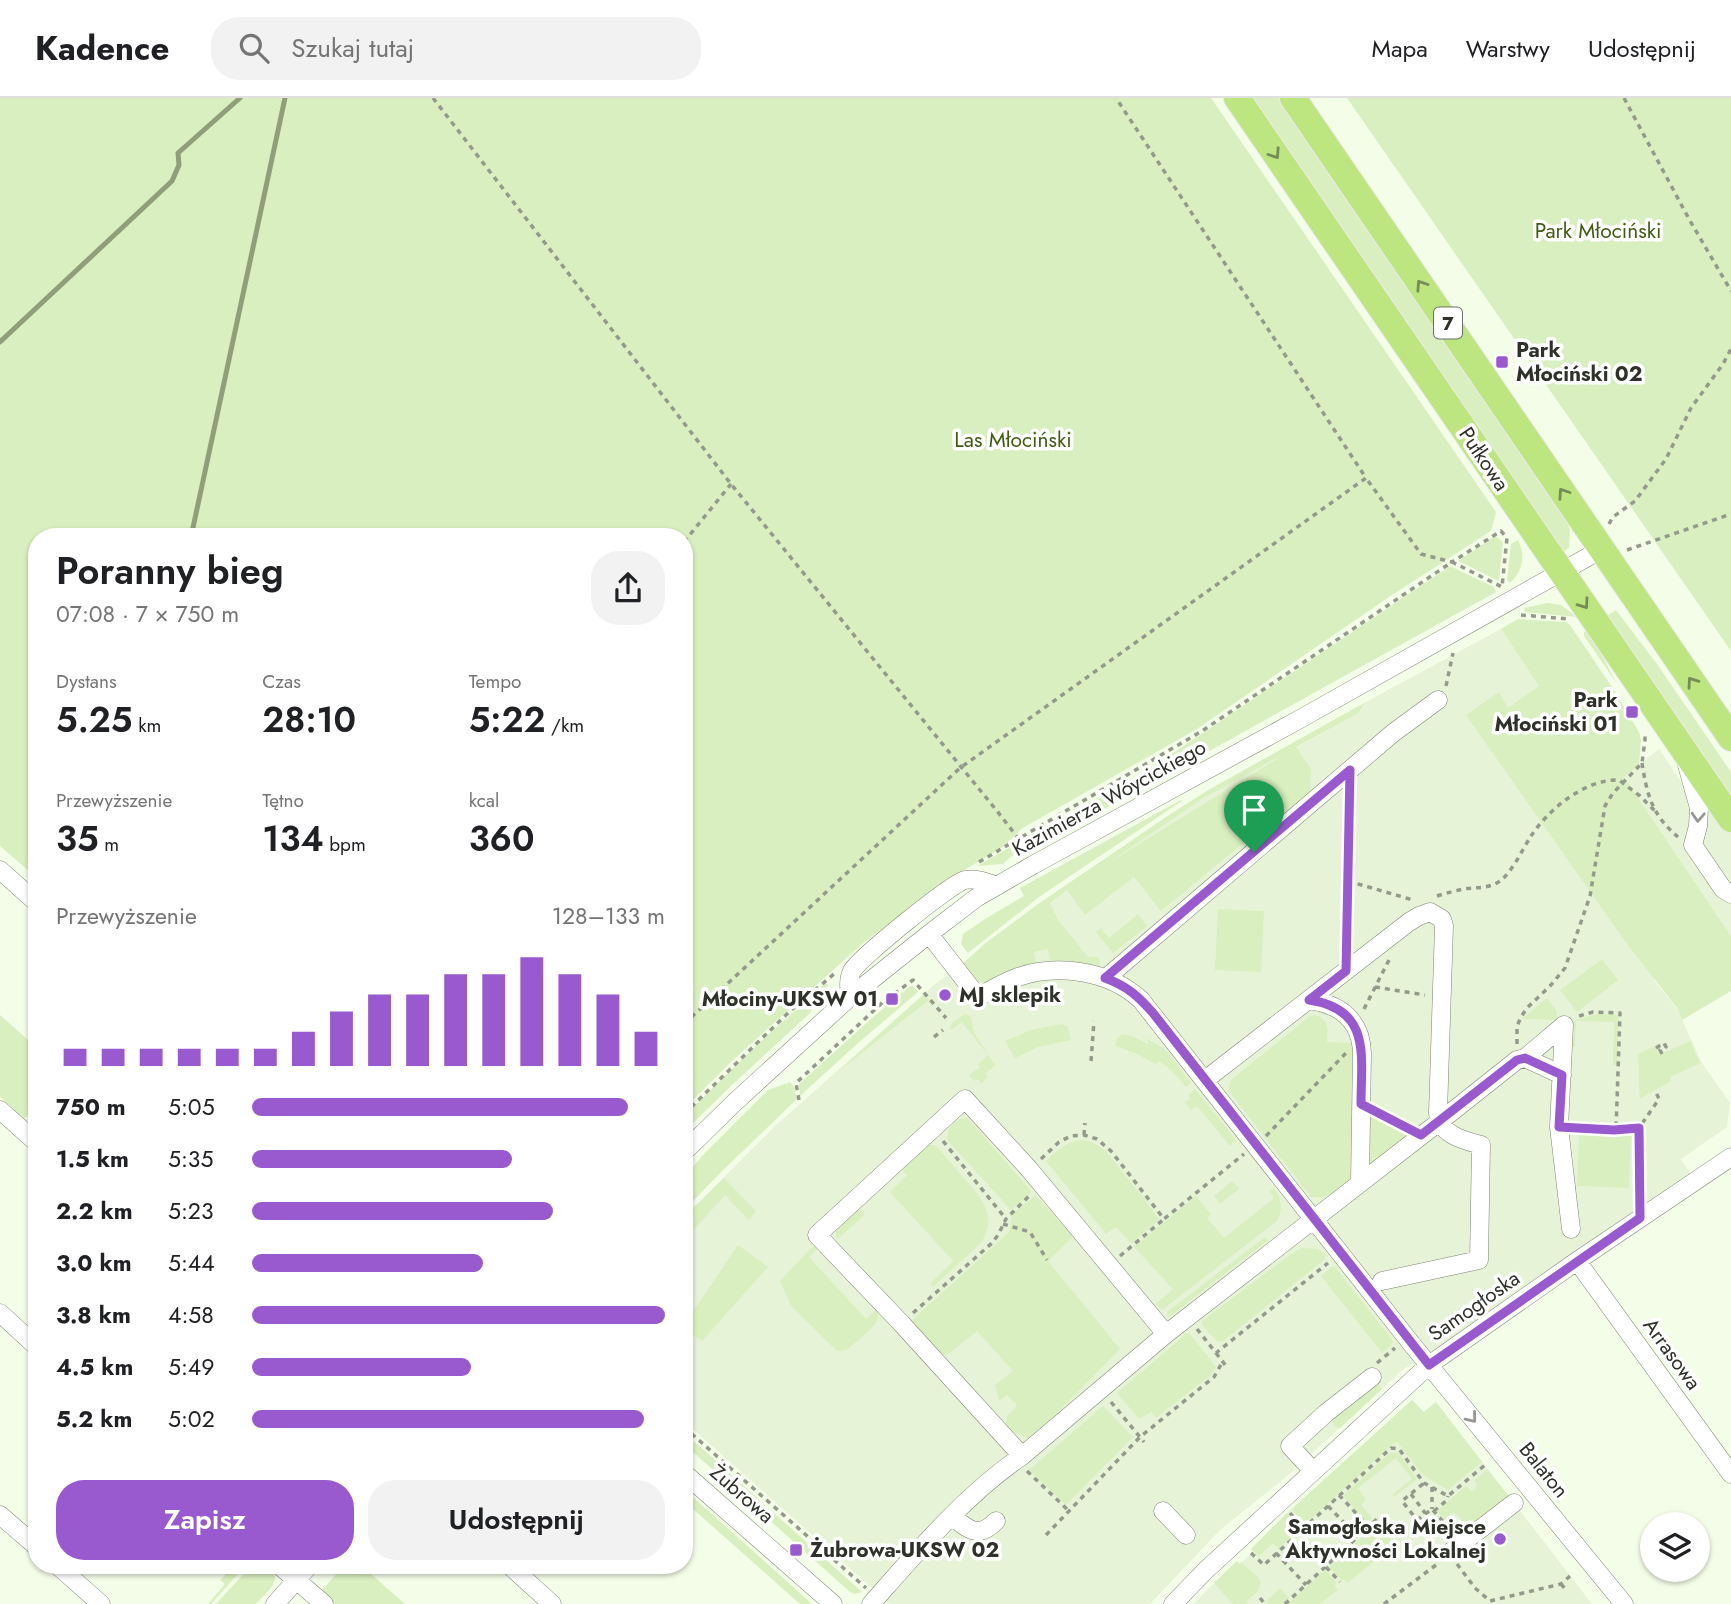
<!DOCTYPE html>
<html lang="pl">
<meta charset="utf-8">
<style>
body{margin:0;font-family:Jost,sans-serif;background:#f2f2f2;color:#202124;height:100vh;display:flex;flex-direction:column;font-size:26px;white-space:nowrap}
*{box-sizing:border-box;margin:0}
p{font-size:23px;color:#757577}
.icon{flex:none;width:38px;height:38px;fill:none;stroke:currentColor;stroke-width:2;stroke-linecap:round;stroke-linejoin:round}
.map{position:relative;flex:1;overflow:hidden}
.side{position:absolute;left:28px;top:430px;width:665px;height:1046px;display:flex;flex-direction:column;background:#fff;border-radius:28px;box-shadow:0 2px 5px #0004}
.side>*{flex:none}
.tools{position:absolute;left:1640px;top:1414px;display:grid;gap:14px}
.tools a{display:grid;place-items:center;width:70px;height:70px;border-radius:50%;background:#fff;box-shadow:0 2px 5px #0004;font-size:35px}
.pin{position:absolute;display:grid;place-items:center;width:60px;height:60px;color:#fff;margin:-72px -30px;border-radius:50% 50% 50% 0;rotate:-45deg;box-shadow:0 0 7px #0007}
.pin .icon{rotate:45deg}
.round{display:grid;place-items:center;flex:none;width:74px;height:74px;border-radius:28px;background:#f2f2f2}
.summary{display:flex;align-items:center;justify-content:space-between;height:119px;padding:0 28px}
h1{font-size:38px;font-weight:600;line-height:52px}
.metrics{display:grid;grid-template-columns:repeat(3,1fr);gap:10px;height:119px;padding:7px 28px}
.metrics div{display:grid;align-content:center}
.metrics b{font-size:35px;font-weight:600}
.metrics small{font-size:19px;font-weight:400}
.metrics p{font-size:19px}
.chart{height:196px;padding:14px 28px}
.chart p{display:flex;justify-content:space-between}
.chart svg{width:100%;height:126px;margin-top:7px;stroke:#9959cf;stroke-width:6}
.primary-button{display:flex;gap:14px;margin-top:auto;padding:14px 28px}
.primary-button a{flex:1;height:80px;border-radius:28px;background:#9959cf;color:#fff;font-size:28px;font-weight:600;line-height:80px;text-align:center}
.primary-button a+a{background:#f2f2f2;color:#202124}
ul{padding:0 28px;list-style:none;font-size:23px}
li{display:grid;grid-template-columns:112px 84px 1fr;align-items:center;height:52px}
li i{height:18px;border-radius:9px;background:#9959cf}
header{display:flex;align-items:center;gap:42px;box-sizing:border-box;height:98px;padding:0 35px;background:#fff;border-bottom:2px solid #e0e0e0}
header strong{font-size:33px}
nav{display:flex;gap:38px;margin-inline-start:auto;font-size:24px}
.search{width:490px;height:63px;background:#f2f2f2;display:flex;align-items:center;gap:18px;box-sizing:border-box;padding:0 24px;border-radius:28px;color:#757577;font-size:26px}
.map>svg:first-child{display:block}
.built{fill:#e6f3d6}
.green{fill:#daefbf;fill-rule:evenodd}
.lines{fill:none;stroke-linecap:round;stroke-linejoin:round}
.stream{stroke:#909f7a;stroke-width:5}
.minor-casing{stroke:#7d8572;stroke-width:19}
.highway-casing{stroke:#eaeaea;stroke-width:28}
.path{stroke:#949a8b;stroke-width:3.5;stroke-dasharray:5 5;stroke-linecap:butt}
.minor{stroke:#fff;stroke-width:18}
.highway{stroke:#bde681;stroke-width:26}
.oneway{stroke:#768c56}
.oneway2{stroke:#979894}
.route-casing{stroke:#fff;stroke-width:14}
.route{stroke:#9959cf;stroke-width:9}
.poi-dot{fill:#9959cf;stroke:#fff;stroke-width:2.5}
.labels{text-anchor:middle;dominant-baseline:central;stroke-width:7;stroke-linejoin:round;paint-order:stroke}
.shield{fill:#fff;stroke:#6d706a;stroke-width:2}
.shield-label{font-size:19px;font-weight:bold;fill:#2f322a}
.park-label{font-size:21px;fill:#425b13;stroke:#fff}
.poi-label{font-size:21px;font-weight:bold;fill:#2f322a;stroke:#fff;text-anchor:start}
.street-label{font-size:21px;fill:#2f322a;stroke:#fff}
</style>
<header>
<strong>Kadence</strong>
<div class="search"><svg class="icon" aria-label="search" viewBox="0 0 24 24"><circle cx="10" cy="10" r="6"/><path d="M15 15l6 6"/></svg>Szukaj tutaj</div>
<nav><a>Mapa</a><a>Warstwy</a><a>Udostępnij</a></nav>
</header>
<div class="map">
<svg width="1731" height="1506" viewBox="0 0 1731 1506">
<rect width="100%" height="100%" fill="#f4fde8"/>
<path class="built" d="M1501,531L1707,836L1654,882L1677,911L1702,965L1730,1005L1727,1029L1681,1061L1692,1078L1572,1162L1401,1273L1291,1375L1220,1432L1150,1506H890L684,1323V1119L774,1029L935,886L1066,792L1202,701L1359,615L1364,605Z
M1659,651L1685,690L1701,689L1731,734V838L1624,679Z
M1412,1302L1424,1314L1436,1304L1592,1506H1193L1237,1463L1240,1466L1253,1454L1251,1451L1287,1415Z"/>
<path class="green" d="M0,0H1211L1496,414L1491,433L1389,499L1197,631L1021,731L1006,747L941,786L862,846L734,961L684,1011V439H37V780L0,748Z
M1249,0H1281L1567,423L1570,432L1569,450L1562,454Z
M1347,0H1731V553Z
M1495,438L1503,444L1499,483L1458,463Z
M1518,442C1526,458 1523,473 1510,485L1507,482L1511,446Z
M1450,468L1494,489L1496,494L1047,743L1031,744L1024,741L1105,696L1163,662Z
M1547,505L1561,507L1577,519L1525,514L1524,510Z
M1616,512L1657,566L1731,674V703L1605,519Z
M1518,521L1566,524L1570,527L1614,592L1639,634L1641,642L1639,667L1624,679L1731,838V893L1682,922L1677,910L1624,842L1466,617L1499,594L1508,610L1539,588L1501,531Z
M1588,530L1617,586L1584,538V534Z
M1364,605L1359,615L1296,649L1311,671L1310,696L1252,747L1246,743L1161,813L1134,779L1085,817L1067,792L1050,805L1058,822L1088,859H1099L1100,866L1099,869L1051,865L1048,851L1034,854L1036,867L987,884C974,885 969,875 962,866L987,844L1038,806L1172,715L1210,691ZM1277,660V661L1108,765L1202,701Z
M1181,702L1182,703L1039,799L968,855L961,846L963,836L985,821L1024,798L1020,790Z
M1014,747L1013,757L1003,766L977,768Z
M1218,811L1264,813L1261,874L1215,872Z
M1138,816L1147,828L1113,855L1096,834L1101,830L1109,840Z
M1602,861L1618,882L1577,914L1560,892Z
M826,885L828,887L810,915L733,986L684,1034V1018L759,945Z
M910,888H913L918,894L857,946L800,998L799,986L871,921Z
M923,897L929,902L834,977Z
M1547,900L1557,914V922L1523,921L1524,919Z
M965,916L971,919L974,935L995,967L986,975L988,979L981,986L978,981L974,983L969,977L980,969L978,966L988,957L962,924L952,932L950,929L952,925Z
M1598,916L1617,917L1619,920L1617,967H1613L1614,924L1576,923L1575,949H1570V928L1572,923Z
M0,917L37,950V1008L24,1021L0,999Z
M1314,917C1329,920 1328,931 1327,944L1356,945L1350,1081C1337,1091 1329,1102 1311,1099L1228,992L1231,982L1310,918Z
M1062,926L1068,929L1071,942L1038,949L1015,960L1005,943L1031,932Z
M1122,936L1134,939L1150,947L1145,940L1165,951L1191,985L1186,989L1172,973L1159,963L1156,966L1135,955L1115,948L1117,940Z
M1690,943L1700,965L1670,979L1671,983L1640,1001L1638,956L1655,948L1659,957Z
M790,984L794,989L797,1001L719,1076L684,1113V1079L704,1056L768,992Z
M1195,991L1236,1042L1230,1048L1197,1008L1191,1012L1185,1004L1190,1001L1188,997Z
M1367,1016H1375L1411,1035L1365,1071Z
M962,1020H967L970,1023L1031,1093L1030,1096L1011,1112L948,1043C945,1033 953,1024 962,1020Z
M1579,1035L1631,1037L1629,1090L1577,1088Z
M1083,1042L1091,1044L1104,1051L1146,1103L1159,1122L1131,1145L1116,1129L1106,1136L1046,1063C1058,1052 1066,1043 1083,1042Z
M927,1047H933L937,1049C945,1058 954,1068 962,1078C980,1098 999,1117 981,1145L933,1189L930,1186L953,1163L890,1094L907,1077L899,1069Z
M724,1080L756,1113L749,1122L725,1097L684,1143V1119Z
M1232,1083L1239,1091L1220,1106L1214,1098Z
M1274,1091C1282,1101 1283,1112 1277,1123L1162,1212L1156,1206L1173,1191L1134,1149L1196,1098L1211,1116L1207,1120L1224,1140L1273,1101V1097L1269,1093Z
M1035,1097L1073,1139L1048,1163L1120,1251L1055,1317L1028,1340L1005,1331L1007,1318L1017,1308L1007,1297L999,1303L995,1287L1013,1273L977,1233L946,1258L940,1254L913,1225V1221L1009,1134L1012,1117Z
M857,1109L865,1116L837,1142C832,1127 848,1118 857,1109Z
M1265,1139L1268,1142L1169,1219L1167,1217V1214Z
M738,1147L768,1169L702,1243L684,1231V1227Z
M816,1148L818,1150L809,1159L866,1221L876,1212C878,1216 879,1219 877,1223C874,1230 853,1247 846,1252L837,1253L791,1208L780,1183L811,1150Z
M1302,1150L1317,1151L1326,1157L1325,1161L1222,1244L1217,1243L1202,1227V1223L1290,1157Z
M1332,1169H1335L1393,1243L1391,1248L1382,1255L1321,1178Z
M1187,1235L1190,1236L1216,1269L1211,1277L1156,1320L1151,1314L1139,1321L1117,1295Z
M1377,1284L1382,1291L1340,1330H1337L1330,1322Z
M1412,1302L1424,1314L1436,1304L1482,1364L1448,1392L1422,1376L1398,1345L1395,1344L1305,1426L1303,1425L1292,1411Z
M1103,1308L1133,1339L1066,1407L1029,1372Z
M684,1335L705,1353L862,1494L855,1496L850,1494L684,1346Z
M1391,1354L1399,1355L1417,1381L1394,1399L1393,1396L1412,1381L1396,1360L1358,1390L1366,1402L1361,1407L1372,1420L1367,1425L1343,1398Z
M1487,1371L1512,1402L1471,1428L1465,1425L1454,1414L1444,1422L1437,1413L1466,1388L1471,1393L1475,1392L1477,1387L1474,1383Z
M685,1392L811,1505L810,1506H800L684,1403Z
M1287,1415L1298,1432L1279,1450L1273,1445L1259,1458L1251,1451Z
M1369,1432L1378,1443L1386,1436L1396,1446L1347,1485L1344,1481L1342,1482L1329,1469Z
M1237,1463L1239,1466L1241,1464L1258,1479L1261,1484L1258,1493L1246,1504L1248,1506H1233L1214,1485Z
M234,1468H245L211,1506H208L225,1486L220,1482Z
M251,1468H266C267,1470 273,1475 274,1477C278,1487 262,1499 256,1506H216Z
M344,1468H362L405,1506H335L321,1493Z
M1325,1472L1336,1484L1335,1488L1338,1492L1320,1506H1288Z
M1280,1490L1289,1500L1282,1506H1268L1265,1504Z"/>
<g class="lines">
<path class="stream" d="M0,244L172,83L179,67L178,55L240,0
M191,439L285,0"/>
<defs>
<path id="minor" d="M1687,667L1699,710L1698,728L1693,747L1723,791L1731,796
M0,772L37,805
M929,836L978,899C991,892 1004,884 1018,879C1058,865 1110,873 1141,902L1410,1244L1624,1506
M1106,880L1393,635L1438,602
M850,899C849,890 848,881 852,873C859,860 952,785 965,782C976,780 986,784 997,788
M1309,902C1340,906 1361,922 1362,955L1360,1085
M1564,927L1559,1029L1571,1131
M1562,977L1525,960L1564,927
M1205,982L1409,824L1419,818L1430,814L1442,821L1444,828L1438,1015C1440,1037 1463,1042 1481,1047L1479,1162L1382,1183
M0,1012L37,1045
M684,1054L735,1004L850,899L929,836L976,800L1033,767L1300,621L1602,451
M1577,1163L1731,1376
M0,1215L37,1249
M1022,1358L901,1225L817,1137L965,1001L1029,1071L1166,1236
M1313,1373L1290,1348L1326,1315L1372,1279
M684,1375L833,1506
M1163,1413L1186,1437
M0,1417L37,1449
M952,1418C968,1432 979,1441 996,1423
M1452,1453L1514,1405
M58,1468L101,1506
M280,1468L324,1506
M510,1468L552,1506
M275,1506L309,1468
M871,1506C916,1455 965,1397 1022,1358L1166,1236L1439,1024L1517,962L1525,960
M1173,1506L1206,1472L1429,1267L1577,1163L1731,1059"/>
<path id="highway" d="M1237,0L1731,721
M1293,0L1731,640"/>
</defs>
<use href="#minor" class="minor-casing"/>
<use href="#highway" class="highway-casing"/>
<path class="path" d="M433,0L731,386L997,713L1018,740L1025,752
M1624,0L1689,121L1731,193
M1609,426L1613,419L1635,403L1666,361L1691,310L1723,266L1731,251
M684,444L731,386
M1627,452L1731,416
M1521,517L1569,521
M1446,588L1453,555
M1642,665C1647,697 1652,717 1678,739
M979,764L1202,633L1452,464L1502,489L1507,440L1501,433L1452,464L1421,456L1366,380
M1348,783L1413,802
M1437,798C1446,795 1455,793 1463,791C1476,789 1489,791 1500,783C1513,773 1522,752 1531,738C1549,711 1585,681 1619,682L1640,698L1657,715
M1347,850L1350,693
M1375,889L1425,897
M1364,911L1389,862
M684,913L693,917
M1579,918L1593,914L1620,915L1616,1032
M684,926L960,670L1366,380L1116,0
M934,939L943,932
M1517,946V928L1521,919L1527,910L1551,887L1565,870L1590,798L1605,708L1613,695L1642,665L1645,642V635
M1656,950L1664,945L1666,949L1660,952L1662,956
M1091,963L1094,923
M799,1002L796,985L883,904L913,882L946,920
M1378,1015L1405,1029
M684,1016L789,914L834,876
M1575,1030L1614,1032L1639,1030L1659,1001L1655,992
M1639,1030L1640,1102
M1084,1037L1085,1025
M1266,1038L1346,955
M943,1043L1006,1121
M1041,1061L1059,1044L1071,1038L1084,1037L1097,1041L1111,1053L1164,1121L1244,1056
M1003,1126L1030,1134L1047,1162
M1120,1158L1164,1121
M913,1215L992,1145L998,1137L1006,1121L1030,1097
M1197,1231L1216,1255L1328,1165
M1216,1255L1226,1268
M1377,1265L1395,1250
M1111,1304L1144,1344
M684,1329L866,1490
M1027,1373L1069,1413
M1432,1389V1411
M1411,1396L1425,1415
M1339,1397L1369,1429
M1328,1408L1358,1439
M1434,1413L1447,1402L1448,1398
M1290,1415L1303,1431
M1417,1422L1432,1411L1452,1434
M1414,1424L1417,1422L1402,1403L1424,1385
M1046,1437L1140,1339L1214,1279L1223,1263
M1251,1455L1264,1467L1391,1350L1399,1351L1424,1385L1448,1398L1485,1367
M1276,1455L1306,1487
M1457,1466L1475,1490L1490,1503L1561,1486L1570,1478
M1326,1469L1340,1484
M1561,1486L1567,1493
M1260,1500L1265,1506
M1285,1506L1377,1421L1386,1432
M1384,1506L1440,1464"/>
<use href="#minor" class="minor"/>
<use href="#highway" class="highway"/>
</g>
<defs><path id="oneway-chevron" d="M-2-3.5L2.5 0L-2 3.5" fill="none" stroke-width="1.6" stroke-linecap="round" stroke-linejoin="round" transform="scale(1.75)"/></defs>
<g class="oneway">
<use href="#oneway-chevron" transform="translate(1275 56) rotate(56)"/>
<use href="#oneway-chevron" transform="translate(1421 187) rotate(-124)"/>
<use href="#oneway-chevron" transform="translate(1563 395) rotate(-124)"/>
<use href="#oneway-chevron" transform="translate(1584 506) rotate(55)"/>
<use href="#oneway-chevron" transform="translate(1692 584) rotate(-125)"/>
</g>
<g class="oneway2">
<use href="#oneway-chevron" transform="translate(1698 719) rotate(93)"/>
<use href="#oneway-chevron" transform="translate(1472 1320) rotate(51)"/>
</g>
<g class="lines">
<defs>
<path id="route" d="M1350,672L1346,873L1309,902C1372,911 1361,958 1361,1006L1421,1037L1517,962L1525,960L1562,977L1559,1029L1614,1032L1639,1030L1640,1120L1429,1267L1153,915C1138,898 1127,888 1105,880Z"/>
</defs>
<use href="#route" class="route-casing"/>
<use href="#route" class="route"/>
</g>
<g class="poi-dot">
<rect x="1495" y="257" width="14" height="14" rx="3.5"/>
<rect x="1625" y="607" width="14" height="14" rx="3.5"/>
<circle cx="945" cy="897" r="7"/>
<rect x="885" y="894" width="14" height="14" rx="3.5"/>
<circle cx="1500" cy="1441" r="7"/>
<rect x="789" y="1445" width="14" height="14" rx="3.5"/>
</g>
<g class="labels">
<rect class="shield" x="1434" y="209.5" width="28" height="31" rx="5"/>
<g class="shield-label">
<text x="1448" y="225">7</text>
</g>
<g class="park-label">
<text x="1598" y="133">Park Młociński</text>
<text x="1013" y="342">Las Młociński</text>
</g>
<g class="poi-label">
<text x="1516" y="252">Park<tspan x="1516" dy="24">Młociński 02</tspan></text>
<text x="1618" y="602" text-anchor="end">Park<tspan x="1618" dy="24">Młociński 01</tspan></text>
<text x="959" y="897">MJ sklepik</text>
<text x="878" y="901" text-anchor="end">Młociny-UKSW 01</text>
<text x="1486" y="1429" text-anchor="end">Samogłoska Miejsce<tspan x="1486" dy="24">Aktywności Lokalnej</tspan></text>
<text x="810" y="1452">Żubrowa-UKSW 02</text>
</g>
<g class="street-label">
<text transform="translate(1484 361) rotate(56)">Pułkowa</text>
<text transform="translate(1109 700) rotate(-29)">Kazimierza Wóycickiego</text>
<text transform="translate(1474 1208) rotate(-35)">Samogłoska</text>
<text transform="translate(1672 1256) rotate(54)">Arrasowa</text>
<text transform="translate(1544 1372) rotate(51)">Balaton</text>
<text transform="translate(742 1396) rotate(41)">Żubrowa</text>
</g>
</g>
</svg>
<div class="tools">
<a><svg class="icon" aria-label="layers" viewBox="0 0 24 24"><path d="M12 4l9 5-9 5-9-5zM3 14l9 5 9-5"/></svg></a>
</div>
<div class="pin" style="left:1254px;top:754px;background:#1e9e55"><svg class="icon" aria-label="arrive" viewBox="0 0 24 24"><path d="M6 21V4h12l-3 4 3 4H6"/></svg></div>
<section class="side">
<div class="summary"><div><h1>Poranny bieg</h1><p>07:08 · 7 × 750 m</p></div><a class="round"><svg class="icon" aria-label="share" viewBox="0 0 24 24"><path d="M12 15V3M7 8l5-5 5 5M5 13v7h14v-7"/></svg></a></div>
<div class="metrics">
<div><p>Dystans</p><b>5.25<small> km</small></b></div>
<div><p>Czas</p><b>28:10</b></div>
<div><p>Tempo</p><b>5:22<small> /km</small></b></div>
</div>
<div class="metrics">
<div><p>Przewyższenie</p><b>35<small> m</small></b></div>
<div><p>Tętno</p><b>134<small> bpm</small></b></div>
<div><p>kcal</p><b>360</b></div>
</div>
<div class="chart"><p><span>Przewyższenie</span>128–133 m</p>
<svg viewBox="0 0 160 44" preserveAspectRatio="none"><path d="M5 44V38M15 44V38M25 44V38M35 44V38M45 44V38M55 44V38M65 44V32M75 44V25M85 44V19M95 44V19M105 44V12M115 44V12M125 44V6M135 44V12M145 44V19M155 44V32"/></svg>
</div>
<ul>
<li><b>750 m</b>5:05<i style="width:91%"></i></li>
<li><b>1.5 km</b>5:35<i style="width:63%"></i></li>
<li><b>2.2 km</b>5:23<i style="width:73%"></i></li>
<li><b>3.0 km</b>5:44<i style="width:56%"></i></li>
<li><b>3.8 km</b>4:58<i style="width:100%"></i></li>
<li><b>4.5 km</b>5:49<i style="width:53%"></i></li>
<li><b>5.2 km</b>5:02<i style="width:95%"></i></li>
</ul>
<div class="primary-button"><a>Zapisz</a><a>Udostępnij</a></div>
</section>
</div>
